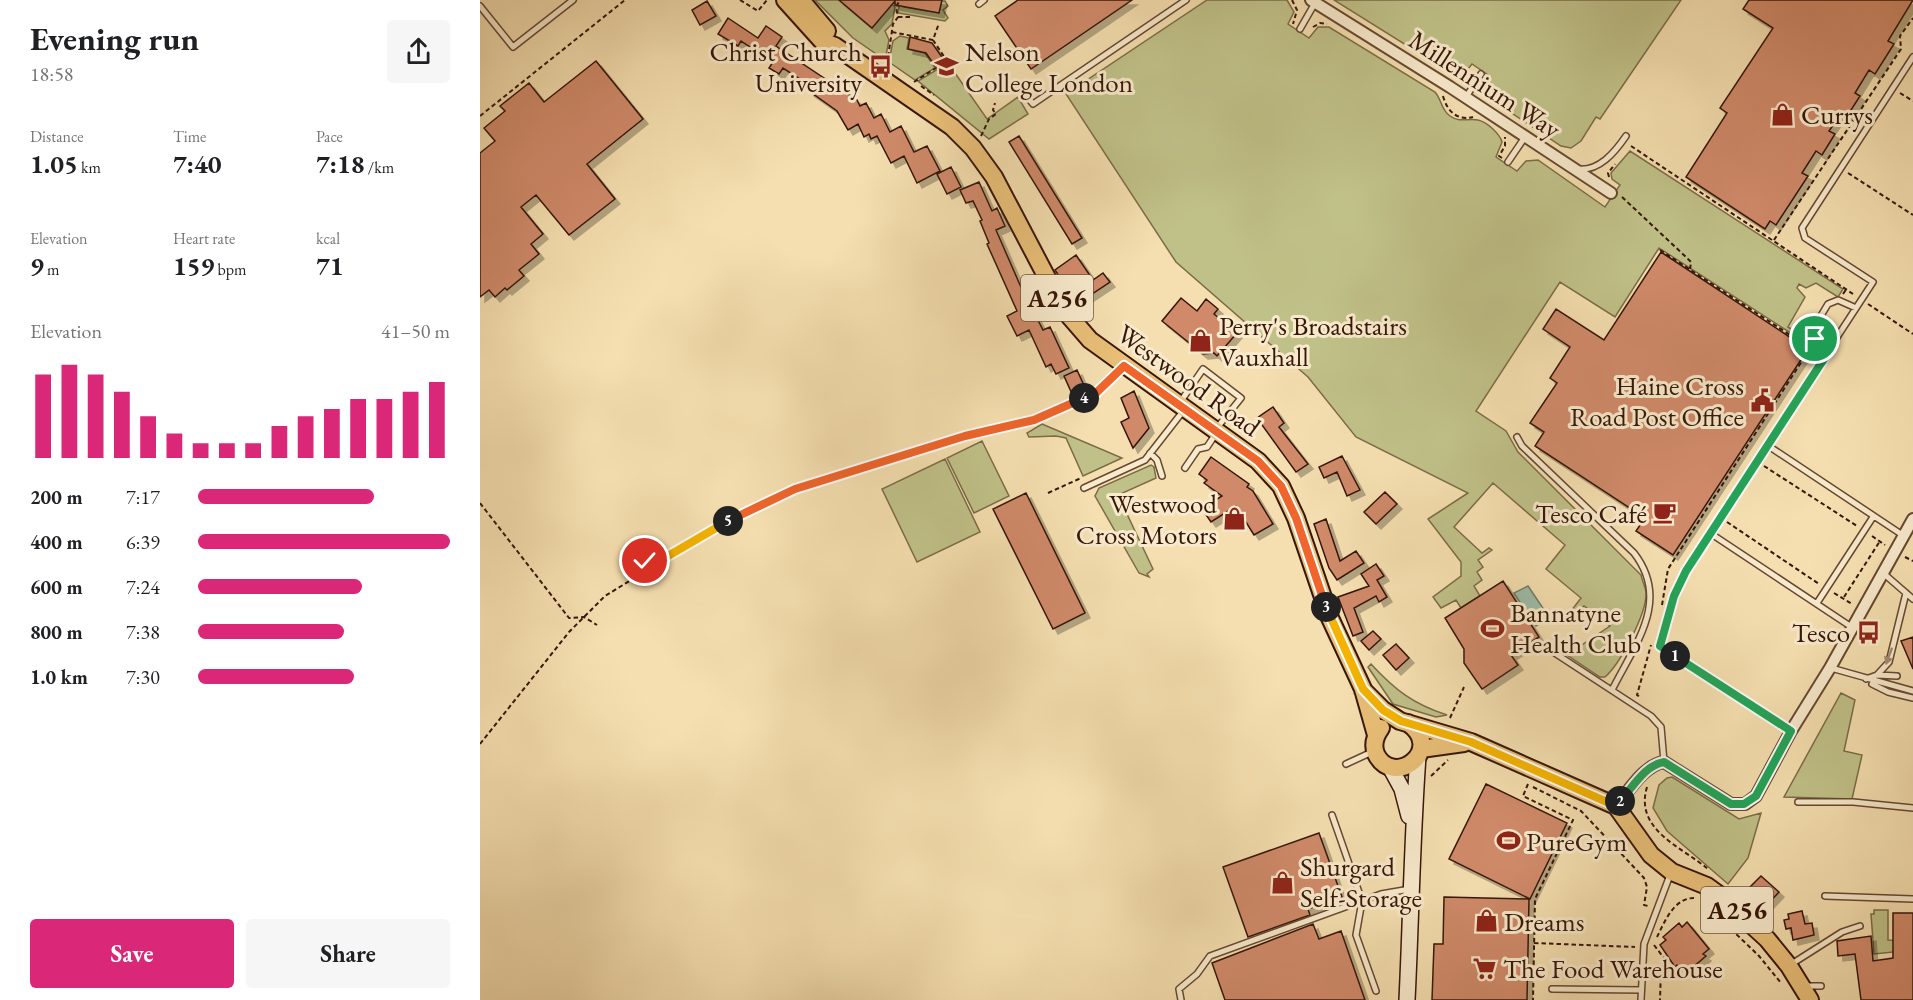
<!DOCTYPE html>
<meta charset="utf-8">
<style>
body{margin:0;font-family:"EB Garamond",serif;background:#f6f6f6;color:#202124;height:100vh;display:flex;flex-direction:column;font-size:22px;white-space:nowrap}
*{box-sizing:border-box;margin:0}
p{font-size:20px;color:#757577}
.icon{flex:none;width:33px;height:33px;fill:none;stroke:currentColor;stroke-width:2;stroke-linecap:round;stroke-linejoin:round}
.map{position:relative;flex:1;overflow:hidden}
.panel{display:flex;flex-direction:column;background:#fff;width:480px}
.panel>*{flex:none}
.pin{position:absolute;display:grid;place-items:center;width:51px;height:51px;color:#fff;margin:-26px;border:3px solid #fff;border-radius:50%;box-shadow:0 2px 6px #0007}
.km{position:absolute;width:30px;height:30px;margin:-15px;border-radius:50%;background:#222;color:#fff;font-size:16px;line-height:30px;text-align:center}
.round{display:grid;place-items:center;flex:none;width:63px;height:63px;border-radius:6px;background:#f6f6f6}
.summary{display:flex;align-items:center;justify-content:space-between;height:102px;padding:0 30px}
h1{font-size:33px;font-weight:700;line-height:45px}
.metrics{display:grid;grid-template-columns:repeat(3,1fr);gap:9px;height:102px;padding:6px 30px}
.metrics div{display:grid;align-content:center}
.metrics b{font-size:26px;font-weight:700}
.metrics small{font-size:16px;font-weight:400}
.metrics p{font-size:16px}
.chart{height:168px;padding:12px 30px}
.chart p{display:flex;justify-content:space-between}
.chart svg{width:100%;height:108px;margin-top:6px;stroke:#db2777;stroke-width:6}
.cta{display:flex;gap:12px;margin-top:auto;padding:12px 30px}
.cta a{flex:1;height:69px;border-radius:6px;background:#db2777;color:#fff;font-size:24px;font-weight:700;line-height:69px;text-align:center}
.cta a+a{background:#f6f6f6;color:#202124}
ul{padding:0 30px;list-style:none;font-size:20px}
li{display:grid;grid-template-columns:96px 72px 1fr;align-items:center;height:45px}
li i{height:15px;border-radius:8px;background:#db2777}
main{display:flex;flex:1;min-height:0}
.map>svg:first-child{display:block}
.green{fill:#c0c188;stroke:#7b6c48;stroke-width:1.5}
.water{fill:#9cbda9;stroke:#737a69;stroke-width:1.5}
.building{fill:#d08a6b;stroke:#361608;stroke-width:1.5;filter:url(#shadow)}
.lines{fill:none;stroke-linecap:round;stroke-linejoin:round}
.lane-casing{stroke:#664832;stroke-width:8}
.street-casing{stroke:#664832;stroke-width:14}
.secondary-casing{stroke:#361608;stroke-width:18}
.primary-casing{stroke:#361608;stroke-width:20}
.path{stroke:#361608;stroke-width:2;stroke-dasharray:4.5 3;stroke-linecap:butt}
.lane{stroke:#f8eacc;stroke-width:5}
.street{stroke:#f8eacc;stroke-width:10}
.secondary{stroke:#f8eacc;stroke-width:15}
.primary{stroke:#eac078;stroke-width:16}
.oneway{fill:#a18b74}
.split-1-casing{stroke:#fff;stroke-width:12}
.split-2-casing{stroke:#fff;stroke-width:12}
.split-3-casing{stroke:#fff;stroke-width:12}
.split-4-casing{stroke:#fff;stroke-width:12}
.split-5-casing{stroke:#fff;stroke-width:12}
.split-6-casing{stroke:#fff;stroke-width:12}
.split-1{stroke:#22a559;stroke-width:8}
.split-2{stroke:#22a559;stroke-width:8}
.split-3{stroke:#f5b400;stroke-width:8}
.split-4{stroke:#f0652b;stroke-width:8}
.split-5{stroke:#f0652b;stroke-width:8}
.split-6{stroke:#f5b400;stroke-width:8}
.labels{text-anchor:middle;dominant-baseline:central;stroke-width:6;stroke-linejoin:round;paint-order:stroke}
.shield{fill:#f8eacc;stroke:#705643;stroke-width:1.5}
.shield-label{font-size:26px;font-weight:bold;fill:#361608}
.poi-label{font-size:27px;fill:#361608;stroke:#f8eacc;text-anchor:start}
.street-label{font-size:27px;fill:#361608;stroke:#f8eacc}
</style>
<main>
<section class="panel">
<div class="summary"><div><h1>Evening run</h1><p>18:58</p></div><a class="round"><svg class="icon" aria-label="share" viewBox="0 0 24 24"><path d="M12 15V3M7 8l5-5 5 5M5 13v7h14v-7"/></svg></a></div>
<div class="metrics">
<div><p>Distance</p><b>1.05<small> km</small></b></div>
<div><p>Time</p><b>7:40</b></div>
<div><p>Pace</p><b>7:18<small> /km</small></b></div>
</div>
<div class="metrics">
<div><p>Elevation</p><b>9<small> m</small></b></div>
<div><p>Heart rate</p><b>159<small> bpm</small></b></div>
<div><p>kcal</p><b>71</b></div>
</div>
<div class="chart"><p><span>Elevation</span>41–50 m</p>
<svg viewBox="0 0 160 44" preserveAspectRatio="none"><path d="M5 44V10M15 44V6M25 44V10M35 44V17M45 44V27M55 44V34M65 44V38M75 44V38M85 44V38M95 44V31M105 44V27M115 44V24M125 44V20M135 44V20M145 44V17M155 44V13"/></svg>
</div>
<ul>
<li><b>200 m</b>7:17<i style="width:70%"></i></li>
<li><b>400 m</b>6:39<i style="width:100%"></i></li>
<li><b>600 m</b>7:24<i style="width:65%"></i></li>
<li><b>800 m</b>7:38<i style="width:58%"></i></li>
<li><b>1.0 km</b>7:30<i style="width:62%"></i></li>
</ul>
<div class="cta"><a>Save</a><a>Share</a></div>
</section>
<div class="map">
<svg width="1433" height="1000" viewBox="0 0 1433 1000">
<defs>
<filter id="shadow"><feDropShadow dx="5" dy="5" stdDeviation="0" flood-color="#0004"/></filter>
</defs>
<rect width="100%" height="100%" fill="#f5dfb0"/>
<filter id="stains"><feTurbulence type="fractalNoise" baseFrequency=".00333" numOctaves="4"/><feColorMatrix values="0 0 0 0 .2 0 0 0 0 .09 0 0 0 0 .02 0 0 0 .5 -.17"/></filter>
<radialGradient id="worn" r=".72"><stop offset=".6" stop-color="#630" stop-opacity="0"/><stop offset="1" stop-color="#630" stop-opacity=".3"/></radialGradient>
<path class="green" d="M335,0H359L392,28L412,4L415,7L412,24L405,31L409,40L405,60L373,38Z
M420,0L424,7L459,13L461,1H465L468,6L463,10L468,18L465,21L418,13Z
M727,0H807L814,12L808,24L829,38L838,27H849L955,92C962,100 961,110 970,116C980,123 988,118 998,120C1007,122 1020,134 1022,142L1016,157L1037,171L1046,161L1058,160L1125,207L1140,185L1132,179L1131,173L1150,151L1363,289L1358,297L1336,283L1326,288L1319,284L1317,288L1325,297L1308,327L1328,340L1326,343L1179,248L1135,317L1080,282L996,411L1026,431L1038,452L1161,575C1162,581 1166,588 1166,593C1167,613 1140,664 1125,677H1120L1087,655L1130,626L1104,606L1093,614L1091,611L1101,598L1066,569L1085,545L1013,483L974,527L1002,553L1009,548L1012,550L998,560L1003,567L997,572L1002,580L994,586L1000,596L981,608L976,600L961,608L953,597L981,576V562L948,519L988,493L876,437L828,377L696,262L586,94Z
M854,0H1201L1120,119L1116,117L1101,141L1091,148L1081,146L1015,102L1007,91L1011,77L992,64L983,75H974Z
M420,36L429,38L427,49L445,53L455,68L435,80L409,62L413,41Z
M468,63L507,119L538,97L548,114L509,139L438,81Z
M562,424L642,458L603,476L586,438L576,436L549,437L547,433Z
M502,441L529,496L494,513L467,458Z
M465,459L500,532L437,562L402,489Z
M671,465L674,467L676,478L638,495L673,569L667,574L669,577L659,573L615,496L619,488Z
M891,664C915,690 933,704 967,715L956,717L913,704L888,667Z
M1361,693L1375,700L1364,751L1382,755L1372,799L1304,797Z
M1192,777L1259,819L1281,813L1268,858L1248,884L1187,831L1173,808L1179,785L1187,778Z
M1394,910H1408V940L1433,941V950L1394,954L1391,914H1394Z"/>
<path class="water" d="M1048,586L1069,617L1056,626L1034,593Z"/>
<path class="building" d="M359,0H462L459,13L415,5V1L392,28Z
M538,0H652L551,69L515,16Z
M1269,0H1433L1408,41L1414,44L1395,74L1389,70L1375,93L1380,96L1366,118L1361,114L1349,131L1355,134L1342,155L1336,151L1322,173L1328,176L1296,225L1290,221L1285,229L1206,177L1247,113L1240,108L1293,28L1263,9Z
M227,1L236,16L220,25L212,10Z
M248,18L278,38L286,26L302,37L296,46L377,100L380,106L386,103L394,118L401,114L410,132L421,126L434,152L447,146L460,171L437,183L424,156L411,163L397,136L391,139L389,134L384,137L378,124L368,130L357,111L329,91L332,87L303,68L299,74L289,68L293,62L261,41L258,46L238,34Z
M430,37L452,43L464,60L455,66L446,53L428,49Z
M116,61L163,119L107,164L135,199L89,235L56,195L41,207L63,234L51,244L59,254L39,270L44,276L27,290L25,288L15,297L9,290L0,297V153L15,141L4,128L25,111L20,106L49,83L64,102Z
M539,136L602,238L592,244L529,142Z
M471,167L481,187L467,194L457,174Z
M499,182L512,211L517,208L525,226L516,230L540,285L563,330L570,327L589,368L576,374L571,364L566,367L549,330L537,336L527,316L537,311L507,244L509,243L500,221L502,220L493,201L486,203L480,190Z
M1181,252L1328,349L1193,555L1156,531L1165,518L1055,446L1064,432L1050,423L1077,383L1070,378L1090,347L1063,329L1076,309L1124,340Z
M596,255L613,280L623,273L630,282L597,304L575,270Z
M701,298L717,311L726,299L738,309L734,314L757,333L737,356L734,353L723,354L682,321Z
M597,370L606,390L593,396L584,376Z
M654,391L669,428L653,448L641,422L649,418L641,398Z
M793,407L804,423L799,427L828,464L816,472L777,418Z
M862,456L880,490L867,496L857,472L844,478L839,467Z
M731,457L769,484L767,487L773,491L793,524L774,535L756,506L731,522L722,509L742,496L724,483L727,480L719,474Z
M905,492L917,504L896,524L884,512Z
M546,493L605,613L573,629L513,509Z
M846,519L860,561L876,551L884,563L857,580L849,568L834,524Z
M896,564L904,576L897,580L907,597L899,602L896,596L874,608L883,632L873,636L858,597L889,586L881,574Z
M1023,581L1059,637L1031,655L1038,665L1002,689L984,663V649L965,618Z
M893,631L901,639L889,650L881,641Z
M1433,637V669L1421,641Z
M916,644L929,658L916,670L903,655Z
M1006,784L1087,823L1050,899L969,859Z
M839,833L862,897L828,909L830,915L768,937L743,867Z
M1281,876L1299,892L1286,906L1268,889Z
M964,897L1049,899L1047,1000H952L954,944H963Z
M1322,911L1325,924L1332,923L1334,935L1313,940L1311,928L1306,929L1304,920L1309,919L1308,914Z
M1413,913H1433V1000H1381L1375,954L1358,956L1357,941L1391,936L1393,961L1413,958Z
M1207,922L1229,949L1223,954L1226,956L1206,973L1197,965L1195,967L1180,945L1186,940L1183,937L1199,923L1202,927Z
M833,924L839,939L861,931L885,1000H745L732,963Z"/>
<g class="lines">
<defs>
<path id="lane" d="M499,4L504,0
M0,6L33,47L93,0
M820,29L835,3
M539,87L553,104L706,0
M986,97L1001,74
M1028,162L1045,137
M1097,169C1119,172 1135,152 1146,136
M1349,351L1330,334L1348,304L1358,300L1376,308
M701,401L723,369L761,398L736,429
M1037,437L1042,446L1154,553C1191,601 1155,644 1132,690
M1287,445L1424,536
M670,453L677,460L682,476
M705,468L718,449L727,447L735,435
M604,488L665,460L704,410
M1230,533L1373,628
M1403,573L1433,599
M1337,603L1393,517
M1067,648L1171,716L1181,727L1184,762
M1351,668L1433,691
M1397,675L1409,662L1426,593
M1386,679L1397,675L1417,676
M1392,684L1408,692L1433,698
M1311,731L1180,646L1199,585L1213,558L1393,282L1325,238L1322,228L1433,57
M866,764L892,752
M1318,802H1373L1433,808
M852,815L882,901L876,935L896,991
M1345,896L1433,899
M1310,965L1362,932L1380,926
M1326,986H1341
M1072,989L1161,990
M701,1000L699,989L717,974L730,956L901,894L930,889
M1161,1000L1164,944L1190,875"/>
<path id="street" d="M831,0L970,87L1131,193
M1136,806C1149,791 1164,765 1184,762L1251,804H1265L1276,796L1311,731L1350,668L1433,519"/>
<path id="secondary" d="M910,767L922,789L929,816
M927,1000C931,919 932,838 938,756"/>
<path id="primary" d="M305,0L342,41L355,46L472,127L493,148L514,177L584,310L610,340L778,461L801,486L816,518L850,618L883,689L896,735
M321,0L347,31
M883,690L903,710L920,721L991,742L1136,806L1171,855L1192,872L1227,886L1238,894L1287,939L1309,966L1330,1000
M901,728C895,736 892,744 896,754C913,789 966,750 928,723
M941,749L984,743"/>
</defs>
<use href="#lane" class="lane-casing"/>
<use href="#street" class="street-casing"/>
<use href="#secondary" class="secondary-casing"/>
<use href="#primary" class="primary-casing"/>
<path class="path" d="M260,0L278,11L287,0
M812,0L817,10L813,24
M418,17H430
M833,27L840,23L847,24
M412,32L453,40
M407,64L413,24L418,17L416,7L420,0
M434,82L467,61L453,40L459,23
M441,86L454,95
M1420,93L1433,101
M963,96C967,111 977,121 993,117
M0,116L145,0
M501,136L509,119L516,114L513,110L515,103
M1151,146L1373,294
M1022,158L1019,156L1025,146V137
M1368,173L1433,215
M1129,177L1128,173L1135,164
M1142,197L1206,257L1211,262L1210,270
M1294,240L1421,49L1420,36L1433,18
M1180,250L1330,348
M1363,294L1367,288
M1388,304L1433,334
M450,441L453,447
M1284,466L1377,526
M568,493L601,478
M0,503L89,618L104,617L117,625
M246,516L252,526
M1247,522L1339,584
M1392,536L1405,545
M1425,557L1433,561
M165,561L173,575
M1354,593L1372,604
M1364,597L1400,541
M1182,605L1188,569L1331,347
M1159,696L1157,695L1171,645
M970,718L984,687
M0,744L89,632L125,596L244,523L314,489L485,436L554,420L616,393L635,374
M951,776L968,760
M1048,784L1043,796L1093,820L1055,899L1053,1000
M1053,787L1101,811L1135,847L1164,878L1167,887L1164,905L1168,906
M1167,787C1154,830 1202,847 1228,869
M1224,903L1279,956L1301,983
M1177,937C1185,921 1194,898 1214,898
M1054,943L1155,947
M1174,945L1187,962L1181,969L1180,1000"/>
<use href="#lane" class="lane"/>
<use href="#street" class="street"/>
<use href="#secondary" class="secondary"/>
<use href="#primary" class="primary"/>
</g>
<defs><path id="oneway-solid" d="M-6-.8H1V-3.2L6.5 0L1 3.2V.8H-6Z" transform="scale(1.5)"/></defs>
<use class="oneway" href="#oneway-solid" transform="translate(1409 656) rotate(110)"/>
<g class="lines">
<defs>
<path id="split-1" d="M1195,656L1180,646L1194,596L1206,571L1349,351L1335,339"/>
<path id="split-2" d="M1140,801C1153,787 1165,765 1184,762L1251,804H1264L1276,796L1311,731L1195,656"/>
<path id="split-3" d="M846,607L883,689L903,710L921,721L991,742L1136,806L1140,801"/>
<path id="split-4" d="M604,398L616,393L644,366L778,461L801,486L816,518L846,607"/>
<path id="split-5" d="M248,521L315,489L485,436L554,420L604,398"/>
<path id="split-6" d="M165,561L169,567L248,521"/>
</defs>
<use href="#split-1" class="split-1-casing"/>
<use href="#split-2" class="split-2-casing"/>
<use href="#split-3" class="split-3-casing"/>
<use href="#split-4" class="split-4-casing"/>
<use href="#split-5" class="split-5-casing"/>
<use href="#split-6" class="split-6-casing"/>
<use href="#split-1" class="split-1"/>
<use href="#split-2" class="split-2"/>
<use href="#split-3" class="split-3"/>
<use href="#split-4" class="split-4"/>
<use href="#split-5" class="split-5"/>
<use href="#split-6" class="split-6"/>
</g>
<defs>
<symbol id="bus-bare" viewBox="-9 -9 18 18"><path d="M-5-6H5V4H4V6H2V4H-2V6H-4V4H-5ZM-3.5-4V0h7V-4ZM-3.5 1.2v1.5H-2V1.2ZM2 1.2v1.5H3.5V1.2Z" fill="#8f2418" stroke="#f8eacc" stroke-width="2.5" paint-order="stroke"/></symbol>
<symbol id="university-bare" viewBox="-9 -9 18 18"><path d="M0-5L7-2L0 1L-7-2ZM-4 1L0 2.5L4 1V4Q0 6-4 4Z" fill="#8f2418" stroke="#f8eacc" stroke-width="2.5" paint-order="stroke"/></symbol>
<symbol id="shop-bare" viewBox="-9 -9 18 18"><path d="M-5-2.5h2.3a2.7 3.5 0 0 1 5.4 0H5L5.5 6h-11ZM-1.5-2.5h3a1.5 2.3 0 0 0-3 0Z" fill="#8f2418" stroke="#f8eacc" stroke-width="2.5" paint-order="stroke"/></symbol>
<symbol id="civic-bare" viewBox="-9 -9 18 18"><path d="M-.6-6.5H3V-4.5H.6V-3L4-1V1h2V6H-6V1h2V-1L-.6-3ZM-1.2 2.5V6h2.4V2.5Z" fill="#8f2418" stroke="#f8eacc" stroke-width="2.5" paint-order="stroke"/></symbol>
<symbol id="cafe-bare" viewBox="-9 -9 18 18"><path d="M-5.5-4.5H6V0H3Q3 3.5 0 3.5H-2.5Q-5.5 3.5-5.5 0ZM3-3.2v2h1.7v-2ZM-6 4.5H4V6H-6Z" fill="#8f2418" stroke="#f8eacc" stroke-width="2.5" paint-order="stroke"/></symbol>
<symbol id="stadium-bare" viewBox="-9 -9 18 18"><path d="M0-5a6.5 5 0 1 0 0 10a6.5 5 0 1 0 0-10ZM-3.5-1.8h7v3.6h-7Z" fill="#8f2418" stroke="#f8eacc" stroke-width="2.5" paint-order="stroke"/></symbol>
<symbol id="supermarket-bare" viewBox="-9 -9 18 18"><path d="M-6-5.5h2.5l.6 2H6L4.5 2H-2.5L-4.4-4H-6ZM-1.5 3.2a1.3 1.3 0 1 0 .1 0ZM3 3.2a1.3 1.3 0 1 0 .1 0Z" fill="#8f2418" stroke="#f8eacc" stroke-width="2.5" paint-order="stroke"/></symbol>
</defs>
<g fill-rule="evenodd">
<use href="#bus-bare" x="384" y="50" width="33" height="33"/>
<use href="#university-bare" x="450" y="50" width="33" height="33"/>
<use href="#shop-bare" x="1286" y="98" width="33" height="33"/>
<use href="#shop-bare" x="704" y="324" width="33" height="33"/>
<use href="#civic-bare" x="1266" y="384" width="33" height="33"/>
<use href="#cafe-bare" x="1168" y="496" width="33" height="33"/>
<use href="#shop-bare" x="738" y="502" width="33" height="33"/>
<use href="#stadium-bare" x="996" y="612" width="33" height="33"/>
<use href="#bus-bare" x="1372" y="616" width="33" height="33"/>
<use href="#stadium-bare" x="1012" y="824" width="33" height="33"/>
<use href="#shop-bare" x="786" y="866" width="33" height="33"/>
<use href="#shop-bare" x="990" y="904" width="33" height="33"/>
<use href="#supermarket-bare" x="988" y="952" width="33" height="33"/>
</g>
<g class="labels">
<g class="shield">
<rect x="541" y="275" width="72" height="46" rx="4.5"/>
<rect x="1221" y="887" width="72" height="46" rx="4.5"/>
</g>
<g class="shield-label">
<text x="577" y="298">A256</text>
<text x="1257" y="910">A256</text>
</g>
<g class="poi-label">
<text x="382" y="51" text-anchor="end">Christ Church<tspan x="382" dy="31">University</tspan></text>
<text x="485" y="51">Nelson<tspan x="485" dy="31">College London</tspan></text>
<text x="1321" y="114">Currys</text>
<text x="739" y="325">Perry's Broadstairs<tspan x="739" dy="31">Vauxhall</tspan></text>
<text x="1264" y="385" text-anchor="end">Haine Cross<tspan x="1264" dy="31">Road Post Office</tspan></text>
<text x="737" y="503" text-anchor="end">Westwood<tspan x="737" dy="31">Cross Motors</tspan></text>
<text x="1167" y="513" text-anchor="end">Tesco Café</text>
<text x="1030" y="612">Bannatyne<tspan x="1030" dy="31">Health Club</tspan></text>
<text x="1370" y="632" text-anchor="end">Tesco</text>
<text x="1046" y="841">PureGym</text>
<text x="820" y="866">Shurgard<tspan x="820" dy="31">Self-Storage</tspan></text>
<text x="1024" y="921">Dreams</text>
<text x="1023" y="968">The Food Warehouse</text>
</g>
<g class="street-label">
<text transform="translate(1005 84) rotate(33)">Millennium Way</text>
<text transform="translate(709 380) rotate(36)">Westwood Road</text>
</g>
</g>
<rect width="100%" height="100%" filter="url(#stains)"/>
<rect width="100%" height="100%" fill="url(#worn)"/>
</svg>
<div class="pin" style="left:1335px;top:339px;background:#1e9e55"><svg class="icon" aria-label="arrive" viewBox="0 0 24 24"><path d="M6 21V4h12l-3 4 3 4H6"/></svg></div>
<div class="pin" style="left:165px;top:561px;background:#d93025"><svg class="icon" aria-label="check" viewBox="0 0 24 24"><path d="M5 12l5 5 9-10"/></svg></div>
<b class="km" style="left:1195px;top:656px">1</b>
<b class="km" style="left:1140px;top:801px">2</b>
<b class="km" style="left:846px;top:607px">3</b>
<b class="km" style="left:604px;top:398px">4</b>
<b class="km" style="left:248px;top:521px">5</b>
</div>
</main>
